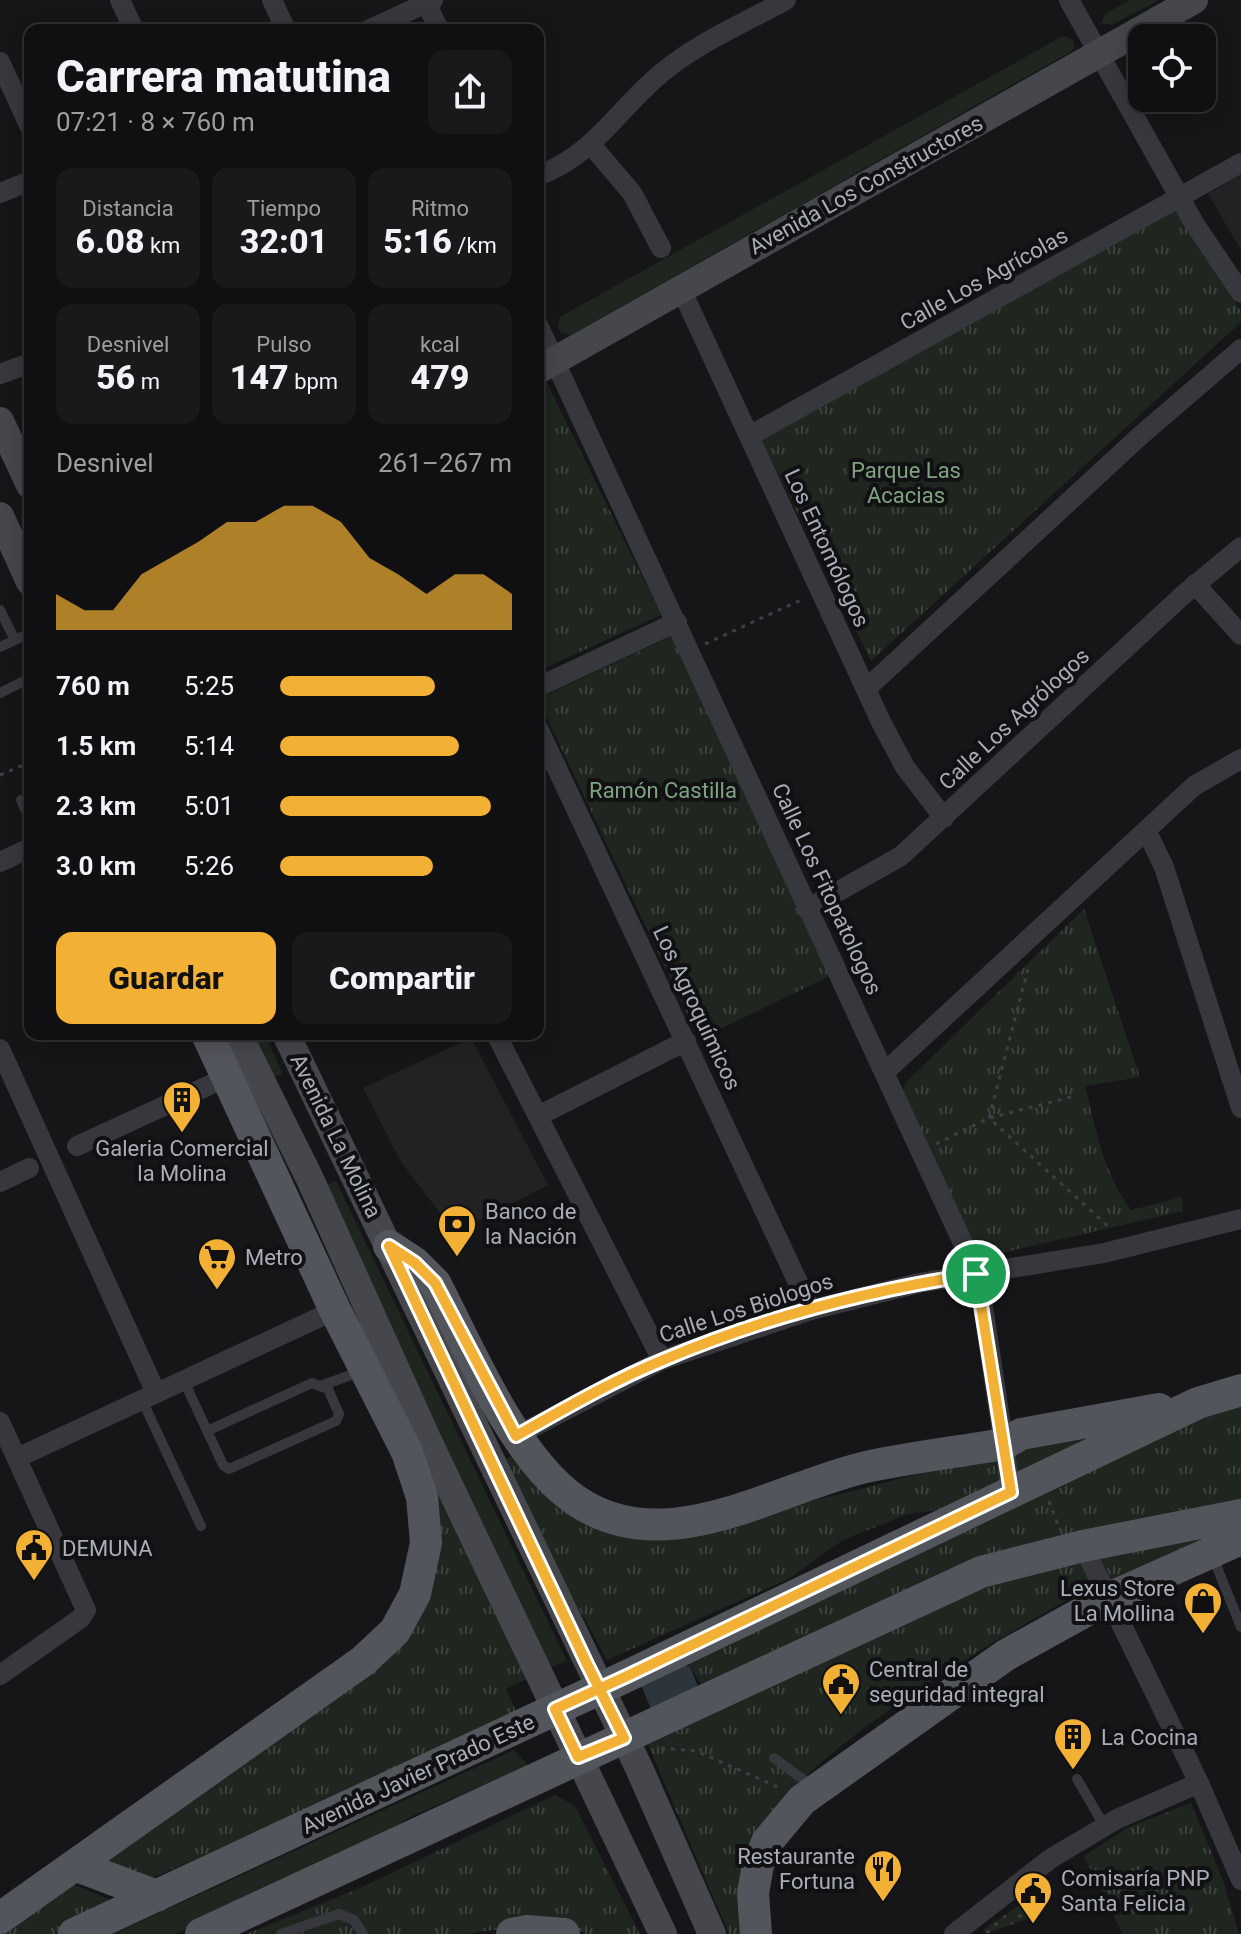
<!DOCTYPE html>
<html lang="es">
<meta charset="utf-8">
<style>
body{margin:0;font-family:Roboto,sans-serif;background:#19191b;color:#f1f3f6;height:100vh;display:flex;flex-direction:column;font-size:30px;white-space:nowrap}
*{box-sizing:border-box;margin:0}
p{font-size:26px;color:#9c9d9f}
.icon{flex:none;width:44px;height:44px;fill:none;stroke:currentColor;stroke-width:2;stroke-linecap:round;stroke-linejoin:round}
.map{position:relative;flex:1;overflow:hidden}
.side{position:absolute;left:24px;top:24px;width:520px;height:1016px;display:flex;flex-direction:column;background:#101012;border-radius:16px;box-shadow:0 4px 20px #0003,0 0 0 2px #303032}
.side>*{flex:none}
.fabs{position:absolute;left:1128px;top:24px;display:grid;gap:16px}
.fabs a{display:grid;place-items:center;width:88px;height:88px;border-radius:16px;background:#101012;box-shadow:0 4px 20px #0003,0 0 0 2px #303032;font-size:40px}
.pin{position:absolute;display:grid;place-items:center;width:68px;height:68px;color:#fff;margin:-34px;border:4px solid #fff;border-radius:50%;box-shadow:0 2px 8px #0007}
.round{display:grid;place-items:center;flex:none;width:84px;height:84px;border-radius:16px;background:#19191b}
.summary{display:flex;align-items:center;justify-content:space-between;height:136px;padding:0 32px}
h1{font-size:44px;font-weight:800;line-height:60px}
.figures{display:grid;grid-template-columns:repeat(3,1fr);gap:12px;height:136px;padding:8px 32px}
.figures div{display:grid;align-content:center;border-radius:16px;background:#19191b;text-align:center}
.figures b{font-size:34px;font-weight:800}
.figures small{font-size:22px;font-weight:400}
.figures p{font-size:22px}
.chart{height:224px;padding:16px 32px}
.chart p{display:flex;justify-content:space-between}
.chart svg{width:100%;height:144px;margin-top:8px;fill:#f2b134;opacity:.7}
.button{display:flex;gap:16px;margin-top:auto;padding:16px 32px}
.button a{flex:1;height:92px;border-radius:16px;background:#f2b134;color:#111;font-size:32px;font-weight:800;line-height:92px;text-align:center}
.button a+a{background:#19191b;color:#f1f3f6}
ul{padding:0 32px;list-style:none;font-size:26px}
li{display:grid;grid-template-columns:128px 96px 1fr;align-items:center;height:60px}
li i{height:20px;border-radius:10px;background:#f2b134}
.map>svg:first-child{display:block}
.built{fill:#222225}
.grass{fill:#1e261f}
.park{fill:url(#park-tufts)}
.garden{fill:url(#garden-dots)}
.water{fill:#2c353c}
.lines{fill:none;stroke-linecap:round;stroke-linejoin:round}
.path{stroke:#3d3f44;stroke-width:3;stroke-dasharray:4 6;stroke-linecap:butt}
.lane{stroke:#37383d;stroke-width:10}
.street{stroke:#37383d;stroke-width:20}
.secondary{stroke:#45474d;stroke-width:28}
.primary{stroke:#53555c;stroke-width:32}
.route-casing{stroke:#fff;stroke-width:16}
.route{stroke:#f2b134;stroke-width:10}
.labels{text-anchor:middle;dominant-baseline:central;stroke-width:8;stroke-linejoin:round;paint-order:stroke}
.street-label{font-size:22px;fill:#a8adb8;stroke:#111113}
.park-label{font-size:22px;fill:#7fa381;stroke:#111113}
.poi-label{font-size:22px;fill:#a8adb8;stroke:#111113;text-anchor:start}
</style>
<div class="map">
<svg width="1241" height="1934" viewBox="0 0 1241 1934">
<defs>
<pattern id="park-tufts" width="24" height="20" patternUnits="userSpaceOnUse" patternTransform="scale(2)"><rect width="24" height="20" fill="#1e261f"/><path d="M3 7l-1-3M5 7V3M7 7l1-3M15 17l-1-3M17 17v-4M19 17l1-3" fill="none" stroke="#3c433d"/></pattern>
<pattern id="garden-dots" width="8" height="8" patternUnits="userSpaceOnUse" patternTransform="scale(2)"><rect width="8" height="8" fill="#1e261f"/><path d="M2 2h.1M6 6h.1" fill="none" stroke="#3c433d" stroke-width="1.8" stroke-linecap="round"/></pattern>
</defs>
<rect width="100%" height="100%" fill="#161618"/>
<path class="built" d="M1241,175V250L1208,194Z
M471,1038L548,1185L455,1233L401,1162L363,1088Z"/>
<path class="grass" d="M1130,0H1159L1112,25L1101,23L1105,14Z
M1063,36L1073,40L1075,48L1070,52L571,335L561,333L558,327L560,317Z
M250,1034H265L283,1074L270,1078Z
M336,1181L567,1661L549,1668L325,1186Z
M1084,1439L1019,1479L1007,1447Z
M514,1750L529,1766L412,1816L359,1849L175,1934H113Z"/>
<path class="park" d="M1176,209L1241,311V322L871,661L761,439Z
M546,381L661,615L538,671V385Z
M672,636L832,975L699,1039L538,699Z
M1084,909L1140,1077L1085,1086C1096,1130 1103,1172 1131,1210L1182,1197L1183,1211L984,1257L973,1251L903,1092L905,1083Z
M1241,1399V1504L1071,1539L701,1684L688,1663Z
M516,1454L563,1503L687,1533L993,1455L1001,1485L940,1510L908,1514L843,1540L788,1579L607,1660L502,1468L503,1460Z
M438,1481L527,1679L506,1689L519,1718L147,1880L108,1861L403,1635Z
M1240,1525L1114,1586L1094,1550Z
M1078,1554L1094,1585C1014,1629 768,1767 750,1855C745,1879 748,1909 747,1934H729L646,1740L1003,1576Z
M555,1795L575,1806L640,1934H586L561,1920L467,1934H246L360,1888Z
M1191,1803L1224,1883L1239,1934H1123L1084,1856L1129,1827Z
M70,1883L120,1904L55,1934H0V1930Z"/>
<path class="garden" d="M1032,1896L1040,1914L986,1934L984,1929Z"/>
<path class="water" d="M684,1665L690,1667L699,1689L651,1709L641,1685Z"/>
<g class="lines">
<path class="path" d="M705,644L803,599
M0,775L30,762
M1028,969L989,1118L1110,1228
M936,1144L989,1118L1071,1097
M1049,1501L1059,1528
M661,1748L696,1751L778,1787"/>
<path class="lane" d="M0,610L15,640
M0,647L30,633
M0,693L30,678
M21,800L30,820
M184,1381L223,1465L229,1469L336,1421L339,1414L328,1389L312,1383L207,1431
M323,1385L362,1371
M142,1400L201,1526
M1212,1555L1241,1627
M774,1758L812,1786
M1077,1779L1105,1827
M281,1934L339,1914L354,1920L363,1934"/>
<path class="street" d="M120,0L134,30
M272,0L286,30
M425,0L439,30
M1069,0L1194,223L1241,293
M368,30L433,0
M0,62L30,127
M592,146L632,193L661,248
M538,176C597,153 618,108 664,71C699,42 746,22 786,0
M0,193L30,181
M681,289L881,722L905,767L944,818
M538,325L969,1256L981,1293L1011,1492
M0,374L30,363
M749,436L1241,163
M1195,584L1241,635
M538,687L677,622
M866,689L1140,436L1241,349
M538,728L811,1310
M1147,832L1164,867L1241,1108
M0,862L30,848
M807,909L901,856L1182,596L1241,547
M496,1034L662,1360
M0,1049L156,1393
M886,1071L1194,786L1241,759
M538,1116L686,1041
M77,1146L227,1077
M0,1182L29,1168
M0,1422L86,1610L81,1618L0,1675
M516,1436L662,1360L811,1310L919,1283L1104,1253L1241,1219
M17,1458L335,1310
M1083,1546L1199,1783L1241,1880
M954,1934L1050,1859L1117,1819L1199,1783"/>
<path class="secondary" d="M538,370L1194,0
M0,421L30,485
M0,516L30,582
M238,1034L310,1179L429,1443L663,1934
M286,1034L639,1768L712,1934"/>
<path class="primary" d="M389,1246L415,1263L435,1283C469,1348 509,1446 566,1493C658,1568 771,1489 866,1467C911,1457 958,1452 1004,1444L1021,1434L1159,1409
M77,1866L157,1896
M0,1918L363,1661L395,1631L415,1594L426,1543L422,1497L407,1452L335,1310L207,1034
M74,1934L627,1676L1198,1403L1241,1390
M201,1934L981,1572L1083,1546L1241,1515
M512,1934L527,1931L564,1934
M756,1934L753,1893L758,1865L767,1842L802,1800L1006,1655L1109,1598L1241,1539"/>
</g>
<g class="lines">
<defs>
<path id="route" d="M976,1274L1011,1492L627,1676L555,1709L578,1757L624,1738L586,1662L389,1246L415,1263L435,1283L516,1436C564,1409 612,1381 663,1360C762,1318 870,1290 976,1274"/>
</defs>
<use href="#route" class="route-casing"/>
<use href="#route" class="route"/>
</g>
<defs>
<symbol id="building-pin" viewBox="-11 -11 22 30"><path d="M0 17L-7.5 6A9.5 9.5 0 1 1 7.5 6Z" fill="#f2b134" stroke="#111113"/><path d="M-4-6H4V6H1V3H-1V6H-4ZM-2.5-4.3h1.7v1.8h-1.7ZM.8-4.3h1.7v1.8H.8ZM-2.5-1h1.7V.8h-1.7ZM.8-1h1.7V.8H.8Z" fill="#111"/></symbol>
<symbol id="bank-pin" viewBox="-11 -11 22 30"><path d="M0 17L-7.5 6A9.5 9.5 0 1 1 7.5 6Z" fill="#f2b134" stroke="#111113"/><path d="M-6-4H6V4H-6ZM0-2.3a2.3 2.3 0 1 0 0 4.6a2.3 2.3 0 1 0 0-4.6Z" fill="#111"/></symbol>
<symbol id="supermarket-pin" viewBox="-11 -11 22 30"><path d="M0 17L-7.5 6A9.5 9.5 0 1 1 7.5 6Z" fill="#f2b134" stroke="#111113"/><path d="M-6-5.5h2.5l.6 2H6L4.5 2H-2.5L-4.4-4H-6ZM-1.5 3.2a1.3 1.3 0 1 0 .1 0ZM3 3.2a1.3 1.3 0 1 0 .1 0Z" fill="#111"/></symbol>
<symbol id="civic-pin" viewBox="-11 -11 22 30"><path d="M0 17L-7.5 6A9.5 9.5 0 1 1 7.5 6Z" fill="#f2b134" stroke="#111113"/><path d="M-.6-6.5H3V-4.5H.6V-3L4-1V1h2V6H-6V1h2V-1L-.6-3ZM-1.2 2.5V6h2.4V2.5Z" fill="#111"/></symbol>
<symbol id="shop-pin" viewBox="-11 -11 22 30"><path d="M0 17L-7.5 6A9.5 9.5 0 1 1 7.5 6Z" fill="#f2b134" stroke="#111113"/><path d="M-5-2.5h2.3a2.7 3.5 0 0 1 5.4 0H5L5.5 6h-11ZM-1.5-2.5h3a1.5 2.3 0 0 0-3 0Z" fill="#111"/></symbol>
<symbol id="restaurant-pin" viewBox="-11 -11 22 30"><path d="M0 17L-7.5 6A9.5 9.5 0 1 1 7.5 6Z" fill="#f2b134" stroke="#111113"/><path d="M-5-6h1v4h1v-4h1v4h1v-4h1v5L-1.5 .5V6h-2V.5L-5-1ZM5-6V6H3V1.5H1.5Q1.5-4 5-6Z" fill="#111"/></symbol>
</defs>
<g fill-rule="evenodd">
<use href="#building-pin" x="160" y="1078" width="44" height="60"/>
<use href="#bank-pin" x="435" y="1202" width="44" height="60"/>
<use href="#supermarket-pin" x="195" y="1235" width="44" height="60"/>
<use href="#civic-pin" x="12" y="1526" width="44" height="60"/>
<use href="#shop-pin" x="1181" y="1579" width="44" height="60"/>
<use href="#civic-pin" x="819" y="1660" width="44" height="60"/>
<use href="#building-pin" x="1051" y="1715" width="44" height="60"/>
<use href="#restaurant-pin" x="861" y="1847" width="44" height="60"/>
<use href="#civic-pin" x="1011" y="1869" width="44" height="60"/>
</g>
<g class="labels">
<g class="street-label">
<text transform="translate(866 185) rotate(-29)">Avenida Los Constructores</text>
<text transform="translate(984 279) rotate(-29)">Calle Los Agrícolas</text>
<text transform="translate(827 548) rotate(65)">Los Entomólogos</text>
<text transform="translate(1014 719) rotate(-43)">Calle Los Agrólogos</text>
<text transform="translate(827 889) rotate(65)">Calle Los Fitopatologos</text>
<text transform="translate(697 1008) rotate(65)">Los Agroquímicos</text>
<text transform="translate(336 1136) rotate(64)">Avenida La Molina</text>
<text transform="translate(746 1308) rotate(-18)">Calle Los Biologos</text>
<text transform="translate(418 1774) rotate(-25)">Avenida Javier Prado Este</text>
</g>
<g class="park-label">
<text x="906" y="470">Parque Las<tspan x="906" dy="25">Acacias</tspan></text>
<text x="663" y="790">Ramón Castilla</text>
</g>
<g class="poi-label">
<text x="182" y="1148" text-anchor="middle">Galeria Comercial<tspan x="182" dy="25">la Molina</tspan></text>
<text x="485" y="1211">Banco de<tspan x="485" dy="25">la Nación</tspan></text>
<text x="245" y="1257">Metro</text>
<text x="62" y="1548">DEMUNA</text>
<text x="1175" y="1588" text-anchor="end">Lexus Store<tspan x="1175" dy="25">La Mollina</tspan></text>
<text x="869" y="1669">Central de<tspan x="869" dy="25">seguridad integral</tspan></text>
<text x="1101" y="1737">La Cocina</text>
<text x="855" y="1856" text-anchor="end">Restaurante<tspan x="855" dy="25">Fortuna</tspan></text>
<text x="1061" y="1878">Comisaría PNP<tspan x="1061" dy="25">Santa Felicia</tspan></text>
</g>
</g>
</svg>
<div class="fabs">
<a><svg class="icon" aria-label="locate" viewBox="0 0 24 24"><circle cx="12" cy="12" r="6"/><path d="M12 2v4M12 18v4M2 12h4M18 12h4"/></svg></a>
</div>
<div class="pin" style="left:976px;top:1274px;background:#1e9e55"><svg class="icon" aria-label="arrive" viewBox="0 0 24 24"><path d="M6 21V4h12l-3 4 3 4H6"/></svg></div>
<section class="side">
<div class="summary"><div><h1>Carrera matutina</h1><p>07:21 · 8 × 760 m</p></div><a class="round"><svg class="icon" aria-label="share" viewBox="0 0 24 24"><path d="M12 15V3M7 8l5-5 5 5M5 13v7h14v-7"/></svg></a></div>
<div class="figures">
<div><p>Distancia</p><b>6.08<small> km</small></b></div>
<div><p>Tiempo</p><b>32:01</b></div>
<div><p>Ritmo</p><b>5:16<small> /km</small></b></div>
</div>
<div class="figures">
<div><p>Desnivel</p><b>56<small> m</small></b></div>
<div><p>Pulso</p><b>147<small> bpm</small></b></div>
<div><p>kcal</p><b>479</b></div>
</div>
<div class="chart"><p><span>Desnivel</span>261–267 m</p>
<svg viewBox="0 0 160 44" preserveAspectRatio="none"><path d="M0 44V33L10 38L20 38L30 27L40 22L50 17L60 11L70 11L80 6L90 6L100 11L110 22L120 27L130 33L140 27L150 27L160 33V44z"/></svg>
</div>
<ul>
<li><b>760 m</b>5:25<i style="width:67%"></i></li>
<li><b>1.5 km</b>5:14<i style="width:77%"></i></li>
<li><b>2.3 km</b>5:01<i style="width:91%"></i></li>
<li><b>3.0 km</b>5:26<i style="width:66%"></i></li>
</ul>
<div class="button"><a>Guardar</a><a>Compartir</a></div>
</section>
</div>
